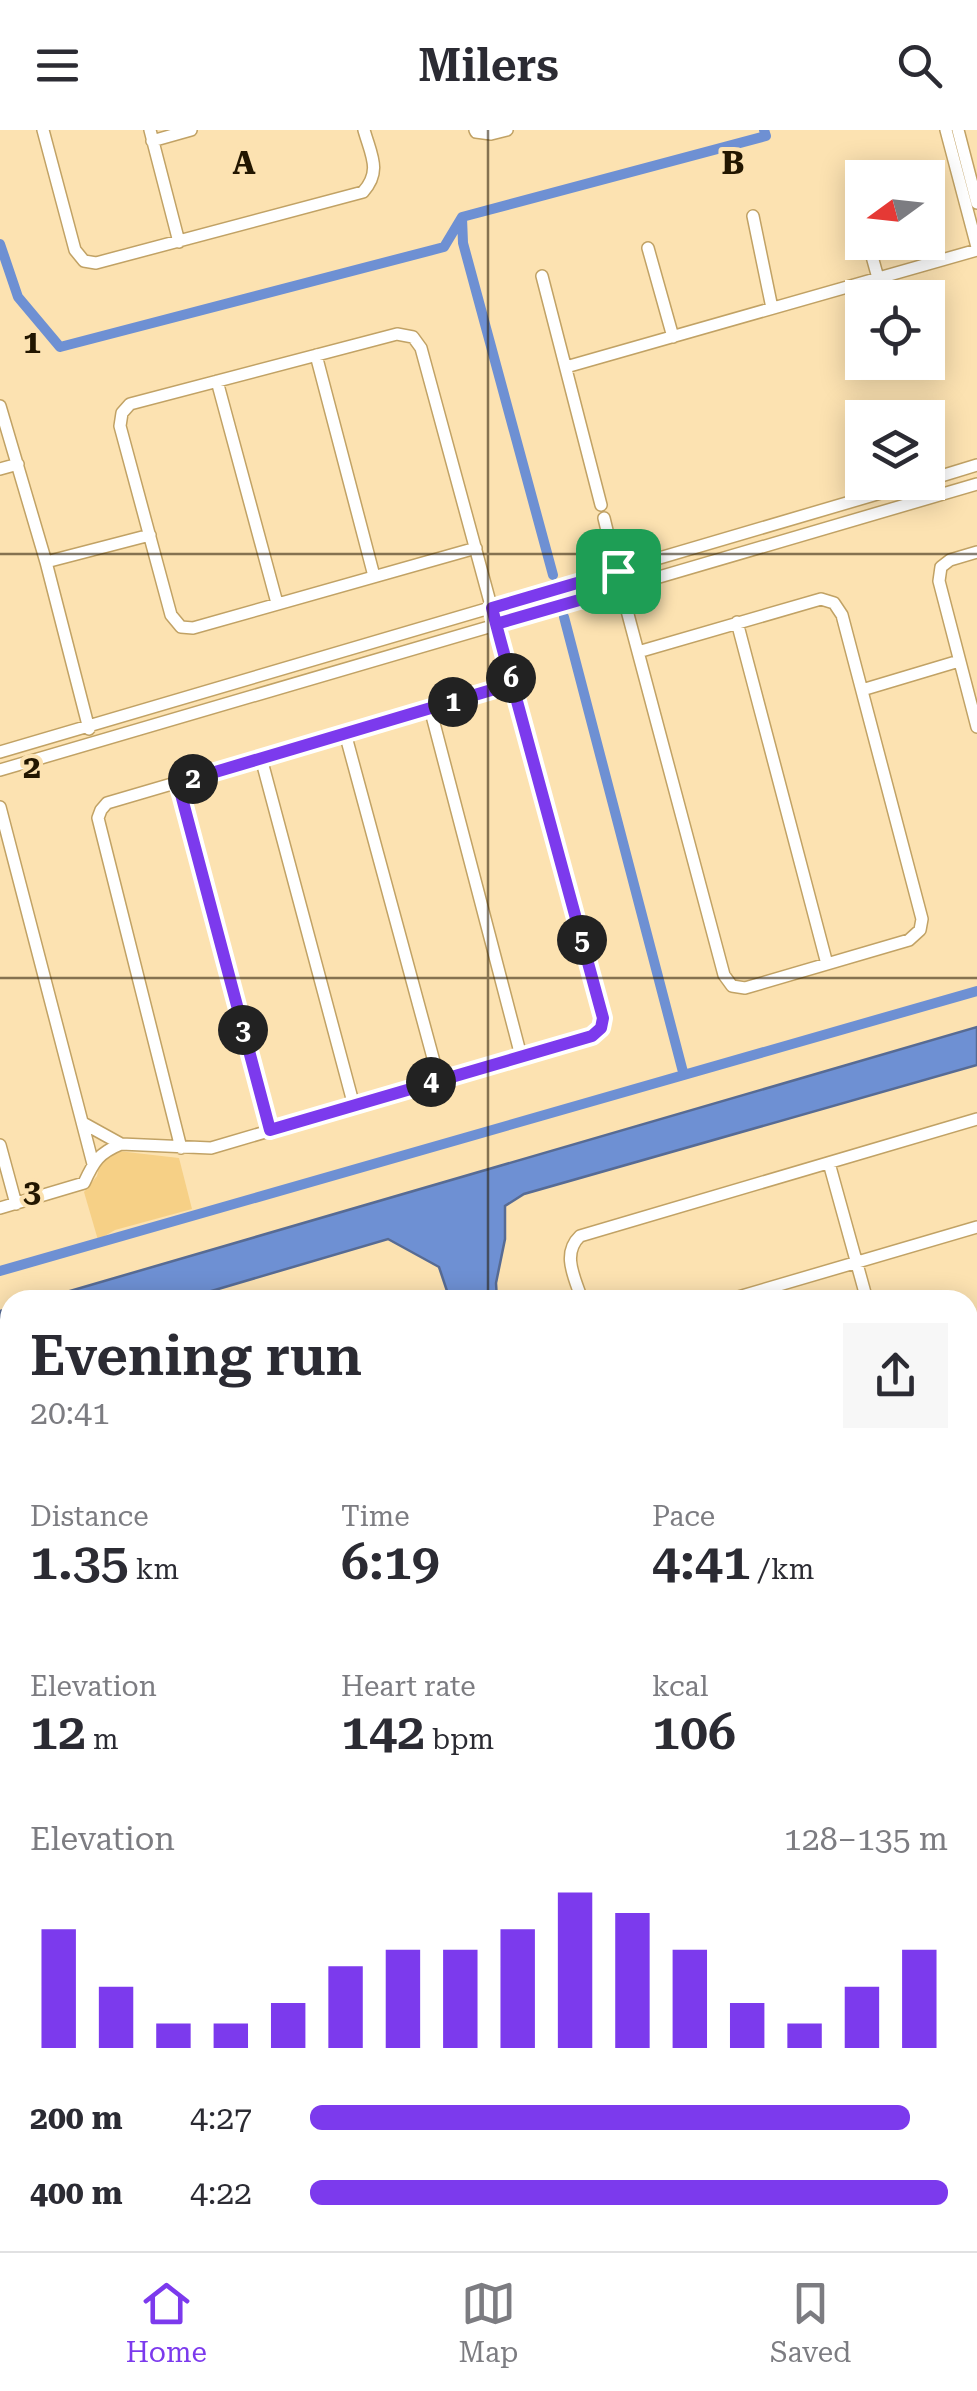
<!DOCTYPE html>
<meta charset="utf-8">
<style>
body{margin:0;font-family:"Roboto Serif",serif;background:#f7f7f7;color:#2b2b33;height:100vh;display:flex;flex-direction:column;font-size:38px;white-space:nowrap}
*{box-sizing:border-box;margin:0}
p{font-size:32px;color:#7c7c81}
.icon{flex:none;width:55px;height:55px;fill:none;stroke:currentColor;stroke-width:2;stroke-linecap:round;stroke-linejoin:round}
.map{position:relative;flex:1;overflow:hidden}
.details{position:absolute;left:0px;top:1160px;width:978px;height:962px;display:flex;flex-direction:column;background:#fff;border-radius:30px 30px 0 0;box-shadow:0 5px 25px #0003}
.details>*{flex:none}
.needle{width:65px;rotate:255deg}
.buttons{position:absolute;left:845px;top:30px;display:grid;gap:20px}
.buttons a{display:grid;place-items:center;width:100px;height:100px;border-radius:0px;background:#fff;box-shadow:0 5px 25px #0003;font-size:50px}
.pin{position:absolute;display:grid;place-items:center;width:85px;height:85px;color:#fff;margin:-42px;border-radius:20px;box-shadow:0 5px 15px #0006}
.km{position:absolute;width:50px;height:50px;margin:-25px;border-radius:50%;background:#222;color:#fff;font-size:28px;line-height:50px;text-align:center}
.round{display:grid;place-items:center;flex:none;width:105px;height:105px;border-radius:0px;background:#f7f7f7}
.head{display:flex;align-items:center;justify-content:space-between;height:170px;padding:0 30px}
h1{font-size:55px;font-weight:600;line-height:75px}
.stats{display:grid;grid-template-columns:repeat(3,1fr);gap:15px;height:170px;padding:10px 30px}
.stats div{display:grid;align-content:center}
.stats b{font-size:50px;font-weight:600}
.stats small{font-size:28px;font-weight:400}
.stats p{font-size:28px}
.chart{height:280px;padding:20px 30px}
.chart p{display:flex;justify-content:space-between}
.chart svg{width:100%;height:180px;margin-top:10px;stroke:#7c3aed;stroke-width:6}
ul{padding:0 30px;list-style:none;font-size:32px}
li{display:grid;grid-template-columns:160px 120px 1fr;align-items:center;height:75px}
li i{height:25px;border-radius:12px;background:#7c3aed}
header{display:flex;justify-content:space-between;align-items:center;height:130px;padding:0 30px;background:#fff;font-size:45px;font-weight:600}
.tabs{display:flex;justify-content:space-around;align-items:center;height:140px;border-top:2px solid #e1e1e2;background:#fff;font-size:28px;color:#7c7c81}
.tabs a{display:grid;justify-items:center;gap:5px}
.tabs .selected{color:#7c3aed}
.map>svg:first-child{display:block}
.green{fill:#f6d086}
.water{fill:#6e90d3;stroke:#576b94;stroke-width:2.5}
.lines{fill:none;stroke-linecap:round;stroke-linejoin:round}
.canal{stroke:#6e90d3;stroke-width:10}
.minor-casing{stroke:#c1a265;stroke-width:14}
.minor{stroke:#fff;stroke-width:11}
.route-casing{stroke:#fff;stroke-width:20}
.route{stroke:#7c3aed;stroke-width:12}
.grid{fill:none;stroke:#221600;stroke-width:2.5;stroke-opacity:0.55}
.grid-label{font-size:32px;text-anchor:middle;font-weight:bold;fill:#221600;stroke:#fce2b1;stroke-width:8;stroke-linejoin:round;paint-order:stroke}
</style>
<header><svg class="icon" aria-label="menu" viewBox="0 0 24 24"><path d="M4 6h16M4 12h16M4 18h16"/></svg>Milers<svg class="icon" aria-label="search" viewBox="0 0 24 24"><circle cx="10" cy="10" r="6"/><path d="M15 15l6 6"/></svg></header>
<div class="map">
<svg width="977" height="2121" viewBox="0 0 977 2121">
<rect width="100%" height="100%" fill="#fce2b1"/>
<path class="green" d="M118,1021L179,1028L192,1079L115,1100L98,1110L84,1062L97,1046L100,1033Z"/>
<path class="water" d="M977,897V935L524,1064L505,1076V1109L496,1153L497,1170H450L439,1137L388,1109L181,1170H39Z
M10,1178V1220L0,1223V1181Z"/>
<g class="lines">
<path class="canal" d="M462,88L463,113L553,445
M0,114L18,167L60,217L444,117L462,87L766,6L764,0
M564,487L683,942
M0,1141L977,861"/>
<defs>
<path id="minor" d="M43,0L75,120L84,131L96,133L363,62C382,41 371,25 364,0
M150,0L179,112
M475,0L476,2L491,4L507,0
M946,0L977,117
M958,0L977,73
M152,11L191,0
M852,50L862,90
M753,86L772,178
M868,112L878,148
M648,118L673,207
M542,146L601,375
M316,225L374,446
M566,237L977,120
M217,251L277,473
M0,276L46,432L89,599
M0,339L18,334
M928,350L977,335
M604,388L621,458L724,845L732,856L745,858L909,810L920,800L922,789L842,485L834,473L821,469L638,522
M977,422L950,430L941,437L939,451L977,597
M46,432L150,405
M737,492L827,834
M862,560L959,531
M430,578L521,926
M345,603L439,950
M0,622L918,352
M261,628L354,976
M0,640L977,354
M178,653L270,999
M0,677L93,1034
M83,993L121,1014L211,1018L592,906L601,899L603,888L421,218L413,207L397,204L130,274L122,283L120,296L171,485L181,497L193,498L476,418
M0,1015L16,1074
M181,1018L98,688L101,680L107,673L513,554
M829,1033L867,1170
M0,1078L84,1053C94,1031 99,1023 121,1014
M582,1170C575,1148 561,1124 580,1106L977,989
M728,1170L977,1097
M968,1208L977,1205
M0,1277L10,1274
M968,1315L977,1313
M0,1384L10,1381
M968,1417L977,1430
M0,1492L10,1489
M968,1497L977,1489
M0,1600L10,1597
M968,1624L977,1620
M0,1707L10,1704
M968,1741L977,1738
M968,1849L977,1846
M968,1956L977,1954
M0,1967L10,2003
M968,2064L977,2061
M51,2112L60,2114L66,2112
M203,2112L207,2121
M936,2112L938,2121
M406,2121L435,2112"/>
</defs>
<use href="#minor" class="minor-casing"/>
<use href="#minor" class="minor"/>
</g>
<g class="lines">
<defs>
<path id="route" d="M618,441L621,458L496,494L512,554L178,653L270,1000L592,906L601,898L603,888L496,494L492,478L618,441"/>
</defs>
<use href="#route" class="route-casing"/>
<use href="#route" class="route"/>
</g>
<path class="grid" d="M488,0V1170M0,424H977M0,848H977M0,1273H10M968,1273H977M0,1697H10M968,1697H977M488,2112V2121"/>
<g class="grid-label">
<text x="244" y="44">A</text>
<text x="733" y="44">B</text>
<text x="32" y="223">1</text>
<text x="32" y="648">2</text>
<text x="32" y="1072">3</text>
</g>
</svg>
<div class="buttons">
<a><svg class="needle" viewBox="-14 -14 28 28"><path d="M0-13l5 13h-10z" fill="#e53935"/><path d="M0 13l5-13h-10z" fill="#7c7c81"/></svg></a>
<a><svg class="icon" aria-label="locate" viewBox="0 0 24 24"><circle cx="12" cy="12" r="6"/><path d="M12 2v4M12 18v4M2 12h4M18 12h4"/></svg></a>
<a><svg class="icon" aria-label="layers" viewBox="0 0 24 24"><path d="M12 4l9 5-9 5-9-5zM3 14l9 5 9-5"/></svg></a>
</div>
<div class="pin" style="left:618px;top:441px;background:#1e9e55"><svg class="icon" aria-label="arrive" viewBox="0 0 24 24"><path d="M6 21V4h12l-3 4 3 4H6"/></svg></div>
<b class="km" style="left:453px;top:572px">1</b>
<b class="km" style="left:193px;top:649px">2</b>
<b class="km" style="left:243px;top:900px">3</b>
<b class="km" style="left:431px;top:952px">4</b>
<b class="km" style="left:582px;top:810px">5</b>
<b class="km" style="left:511px;top:548px">6</b>
<section class="details">
<div class="head"><div><h1>Evening run</h1><p>20:41</p></div><a class="round"><svg class="icon" aria-label="share" viewBox="0 0 24 24"><path d="M12 15V3M7 8l5-5 5 5M5 13v7h14v-7"/></svg></a></div>
<div class="stats">
<div><p>Distance</p><b>1.35<small> km</small></b></div>
<div><p>Time</p><b>6:19</b></div>
<div><p>Pace</p><b>4:41<small> /km</small></b></div>
</div>
<div class="stats">
<div><p>Elevation</p><b>12<small> m</small></b></div>
<div><p>Heart rate</p><b>142<small> bpm</small></b></div>
<div><p>kcal</p><b>106</b></div>
</div>
<div class="chart"><p><span>Elevation</span>128–135 m</p>
<svg viewBox="0 0 160 44" preserveAspectRatio="none"><path d="M5 44V15M15 44V29M25 44V38M35 44V38M45 44V33M55 44V24M65 44V20M75 44V20M85 44V15M95 44V6M105 44V11M115 44V20M125 44V33M135 44V38M145 44V29M155 44V20"/></svg>
</div>
<ul>
<li><b>200 m</b>4:27<i style="width:94%"></i></li>
<li><b>400 m</b>4:22<i style="width:100%"></i></li>
</ul>
</section>
</div>
<nav class="tabs">
<a class="selected"><svg class="icon" aria-label="home" viewBox="0 0 24 24"><path d="M3 11l9-7 9 7M6 9v11h12V9"/></svg>Home</a>
<a><svg class="icon" aria-label="map" viewBox="0 0 24 24"><path d="M3 6l6-2 6 2 6-2v14l-6 2-6-2-6 2zM9 4v14M15 6v14"/></svg>Map</a>
<a><svg class="icon" aria-label="saved" viewBox="0 0 24 24"><path d="M7 4h10v16l-5-4-5 4z"/></svg>Saved</a>
</nav>
